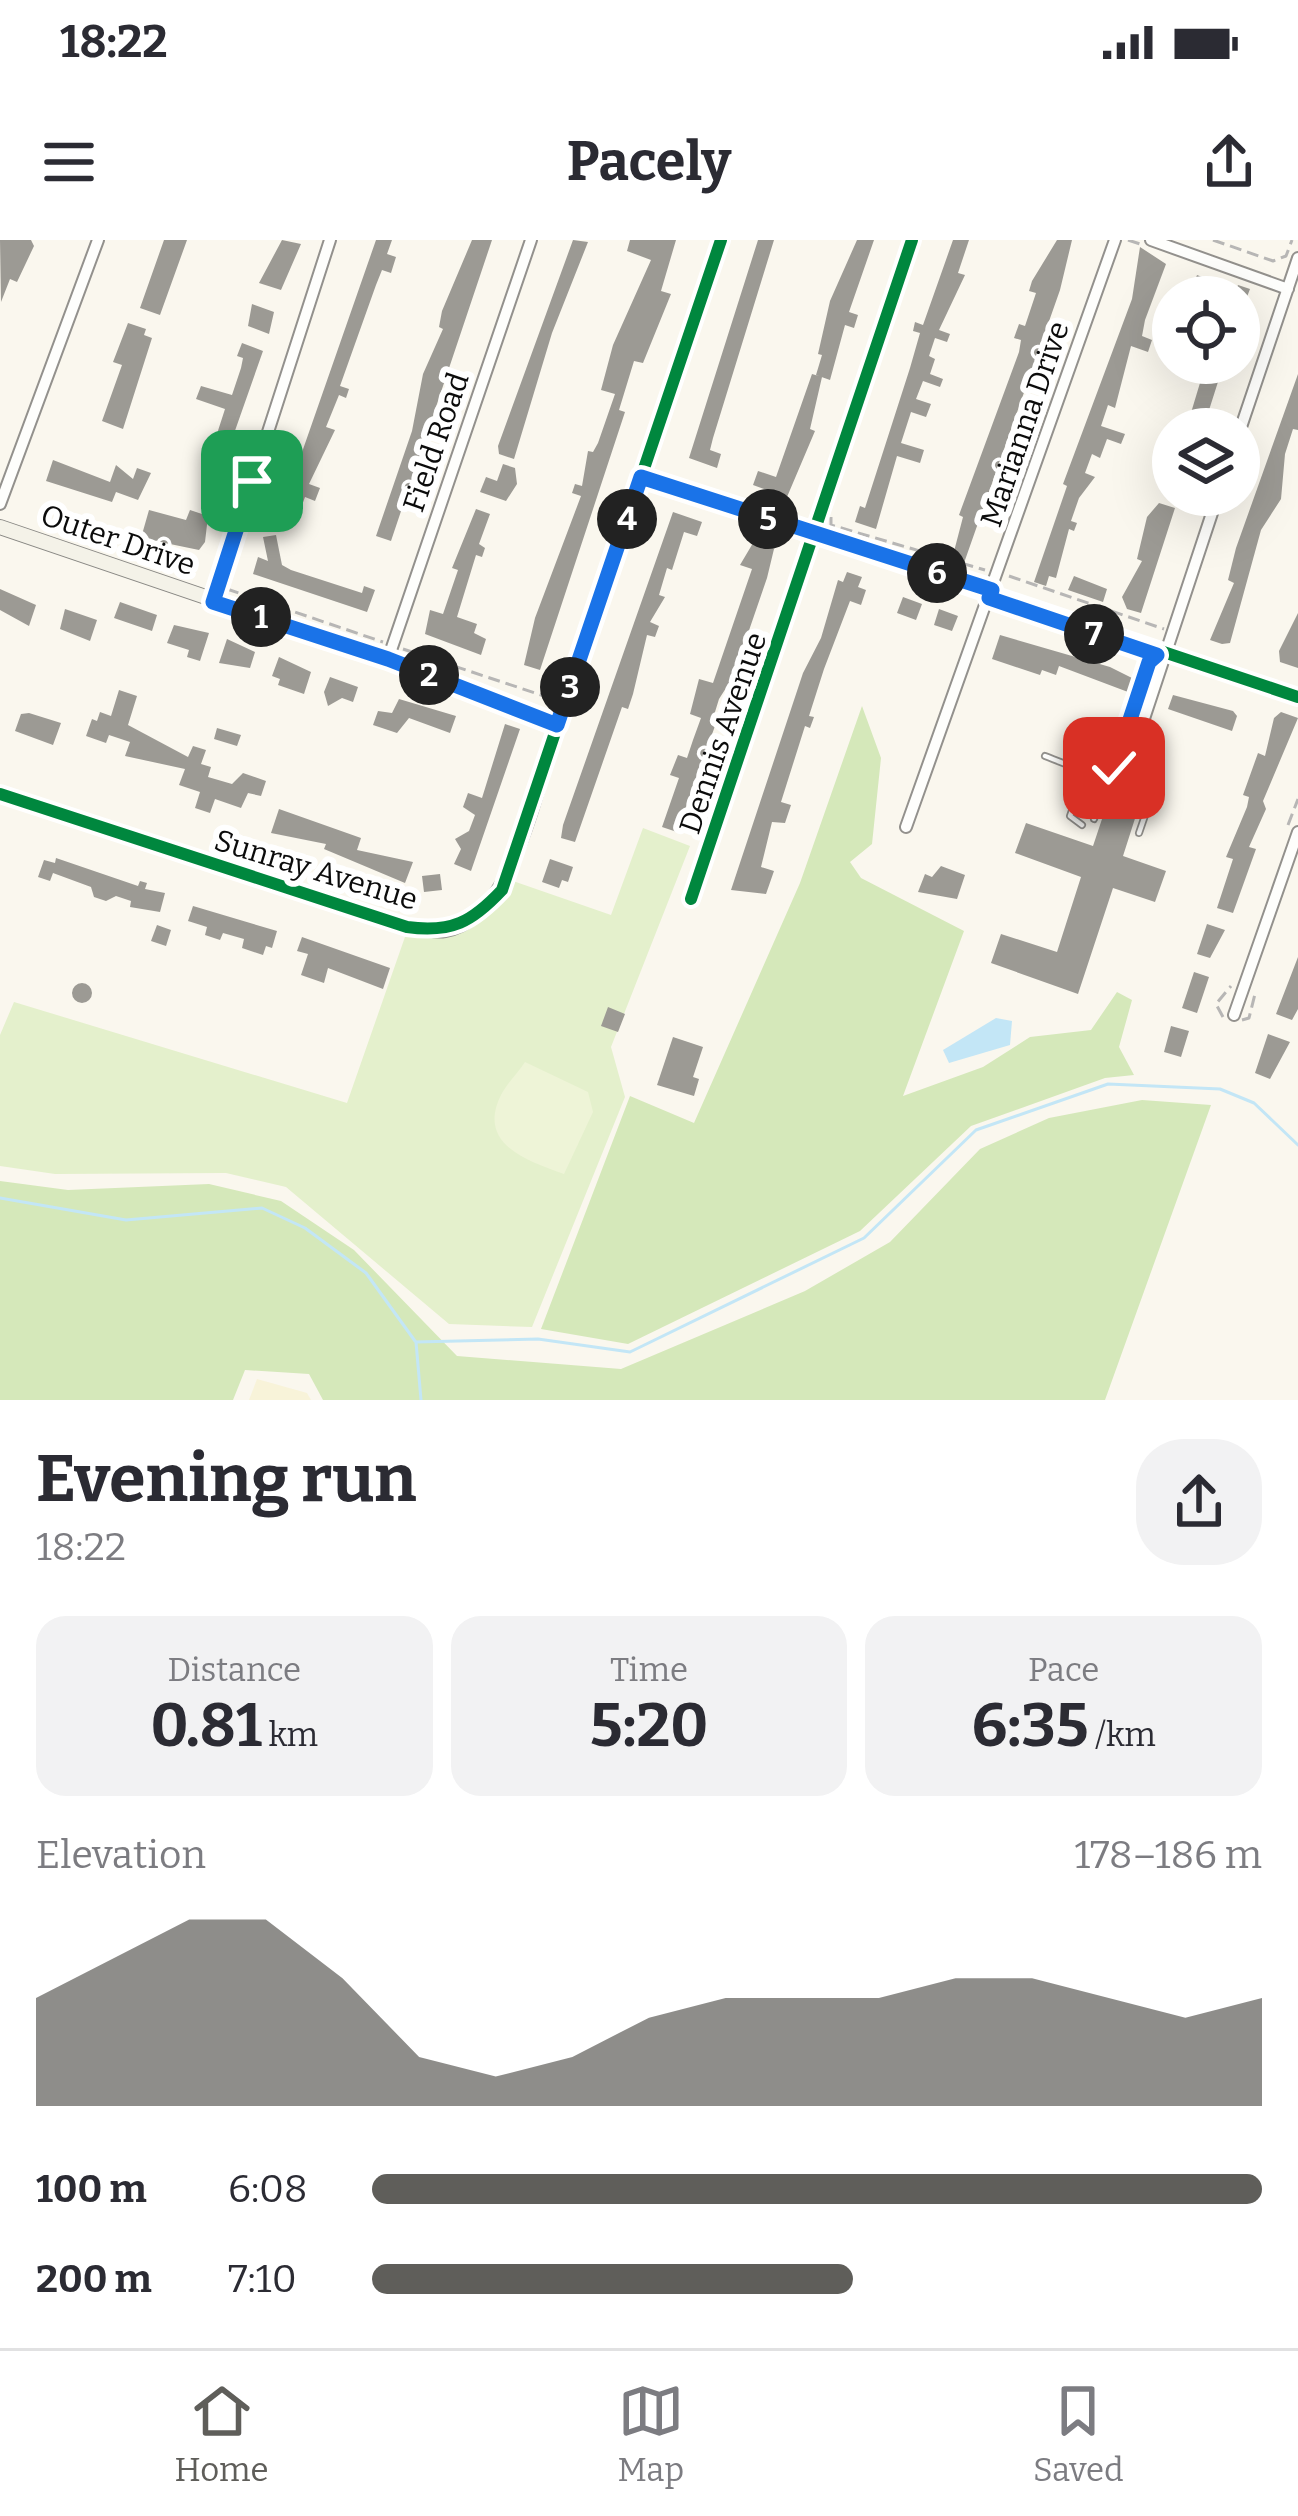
<!DOCTYPE html>
<meta charset="utf-8">
<style>
body{margin:0;font-family:Bitter,serif;background:#f2f2f3;color:#2b2b33;height:100vh;display:flex;flex-direction:column;font-size:45px;white-space:nowrap}
*{box-sizing:border-box;margin:0}
p{font-size:39px;color:#7c7c81}
.icon{flex:none;width:66px;height:66px;fill:none;stroke:currentColor;stroke-width:2;stroke-linecap:round;stroke-linejoin:round}
.map{position:relative;height:1160px;overflow:hidden}
.details{display:flex;flex-direction:column;background:#fff;flex:1}
.details>*{flex:none}
.tools{position:absolute;left:1152px;top:36px;display:grid;gap:24px}
.tools a{display:grid;place-items:center;width:108px;height:108px;border-radius:50%;background:#fff;box-shadow:0 12px 48px #0002;font-size:60px}
.pin{position:absolute;display:grid;place-items:center;width:102px;height:102px;color:#fff;margin:-51px;border-radius:24px;box-shadow:0 6px 18px #0006}
.km{position:absolute;width:60px;height:60px;margin:-30px;border-radius:50%;background:#222;color:#fff;font-size:33px;line-height:60px;text-align:center}
.round{display:grid;place-items:center;flex:none;width:126px;height:126px;border-radius:48px;background:#f2f2f3}
.summary{display:flex;align-items:center;justify-content:space-between;height:204px;padding:0 36px}
h1{font-size:66px;font-weight:700;line-height:90px}
.metrics{display:grid;grid-template-columns:repeat(3,1fr);gap:18px;height:204px;padding:12px 36px}
.metrics div{display:grid;align-content:center;border-radius:30px;background:#f2f2f3;text-align:center}
.metrics b{font-size:60px;font-weight:700}
.metrics small{font-size:33px;font-weight:400}
.metrics p{font-size:33px}
.chart{height:336px;padding:24px 36px}
.chart p{display:flex;justify-content:space-between}
.chart svg{width:100%;height:216px;margin-top:12px;fill:#5f5e5a;opacity:.7}
ul{padding:0 36px;list-style:none;font-size:39px}
li{display:grid;grid-template-columns:192px 144px 1fr;align-items:center;height:90px}
li i{height:30px;border-radius:15px;background:#5f5e5a}
.status{display:flex;justify-content:space-between;align-items:center;height:84px;padding:0 60px;background:#fff;direction:ltr}
.status svg{height:33px;fill:currentColor}
header{display:flex;justify-content:space-between;align-items:center;height:156px;padding:0 36px;background:#fff;font-size:54px;font-weight:700}
.menu{display:flex;justify-content:space-around;align-items:center;height:168px;border-top:3px solid #e1e1e2;background:#fff;font-size:33px;color:#7c7c81}
.menu a{display:grid;justify-items:center;gap:6px}
.menu .on{color:#5f5e5a}
.map>svg:first-child{display:block}
.farmland{fill:#f8f3d9}
.green{fill:#e4f0cc}
.forest{fill:#d5e8ba}
.pitch{fill:#eef4d7}
.water{fill:#c3e6f6}
.lines{fill:none;stroke-linecap:round;stroke-linejoin:round}
.stream{stroke:#c3e6f6;stroke-width:3}
.building{fill:#9c9a94}
.lane-casing{stroke:#93918d;stroke-width:8}
.street-casing{stroke:#93918d;stroke-width:14}
.secondary-casing{stroke:#898884;stroke-width:16}
.path{stroke:#b7b6b5;stroke-width:3;stroke-dasharray:12 6;stroke-linecap:butt}
.lane{stroke:#fefefc;stroke-width:4.5}
.street{stroke:#fefefc;stroke-width:10}
.secondary{stroke:#f4f2e8;stroke-width:14}
.cycleway-casing{stroke:#fff;stroke-width:20}
.cycleway{stroke:#00873e;stroke-width:12}
.route-casing{stroke:#fff;stroke-width:24}
.route{stroke:#1a73e8;stroke-width:15}
.labels{text-anchor:middle;dominant-baseline:central;stroke-width:12;stroke-linejoin:round;paint-order:stroke}
.street-label{font-size:30px;fill:#0b0b0b;stroke:#fff}
</style>
<div class="status"><b>18:22</b><svg viewBox="0 0 49 12"><path d="M0 12V9h3v3zM5 12V6h3v6zM10 12V3h3v9zM15 12V0h3v12zM26 1h20v11H26zM47 4h2v5h-2z"/></svg></div>
<header><svg class="icon" aria-label="menu" viewBox="0 0 24 24"><path d="M4 6h16M4 12h16M4 18h16"/></svg>Pacely<svg class="icon" aria-label="share" viewBox="0 0 24 24"><path d="M12 15V3M7 8l5-5 5 5M5 13v7h14v-7"/></svg></header>
<div class="map">
<svg width="1298" height="1160" viewBox="0 0 1298 1160">
<rect width="100%" height="100%" fill="#faf7ee"/>
<path class="farmland" d="M257,1139L307,1153L311,1160H249Z"/>
<path class="green" d="M643,588L690,606L611,807L625,857L532,1087L449,1084L286,947L226,933L55,934L0,926V795L14,762L347,863L406,694C456,691 484,682 513,641L611,675Z"/>
<path class="forest" d="M862,466L881,518L872,604L850,622L861,638L964,691L903,856L983,827L1030,797L1091,790L1117,752L1132,760L1119,807L1134,835L1105,838L971,886L860,991L628,1104L541,1089L630,856L694,883L800,643Z
M1142,860L1211,865L1105,1160H323L309,1134L245,1130L233,1160H0V941L68,950L209,944L281,961L354,1010L457,1116L621,1129L805,1051L890,1002L980,909L1049,878Z"/>
<path class="pitch" d="M525,822L588,852L593,872L564,934C529,921 476,905 501,855C507,843 518,833 525,822Z"/>
<path class="water" d="M996,778L1012,781L1010,805L949,823L943,810Z"/>
<g class="lines">
<path class="stream" d="M0,958L126,980L262,968L305,988L366,1033L415,1101
M421,1160L416,1102L538,1099L630,1112L864,998L976,890L1108,844L1220,849L1254,863L1298,905"/>
</g>
<path class="building" d="M0,0H31L34,6L17,42L10,39L1,62Z
M164,0H187L160,75L140,68Z
M282,0L301,4L281,50L259,43Z
M376,0H392L387,14L396,17L391,33L382,30L376,45L340,146L349,149L346,158L339,155L326,187L335,190L309,244L320,248L315,261L305,257L297,279L281,273L288,253L284,251L289,237L293,238Z
M472,0H492L391,301L376,296L412,191L423,134L443,89L439,87L442,71Z
M573,0L588,2L552,93L514,219L499,214L498,206Z
M630,0H676L661,51L671,54L643,123L634,121L619,170L625,172L540,430L524,425L535,378L581,256L572,253L575,244L582,246L588,211L593,212L598,203L615,154L601,150L613,105L651,20L627,11Z
M758,0H774L713,198L710,210L721,214L717,228L689,218Z
M857,0H874L849,72L858,75L854,88L845,85L830,140L816,135L822,115L818,114L830,61Z
M953,0H969L958,33L965,35L939,90L950,94L947,102L935,98L929,116L935,119L930,134L943,139L940,147L923,141L916,159L931,164L926,177L911,172L901,203L924,210L920,223L897,216L876,289L855,282L860,266L865,268L910,128L920,93L913,91L915,82L923,85Z
M1057,0H1072L1060,50L964,323L952,319L963,277L959,275L1019,112L1021,100L1014,98L1019,84L1025,86L1036,53L1029,51L1032,41Z
M1140,7L1166,24L1145,80L1142,96L1152,100L1148,112L1131,106L1115,168L1108,165L1101,186L1125,194L1121,204L1107,199L1100,218L1092,214L1085,233L1095,237L1079,258L1071,281L1077,283L1074,291L1069,289L1056,338L1049,336L1046,346L1034,342L1067,246L1063,244L1132,59Z
M1197,35L1236,50L1238,45L1250,49L1240,75L1239,57L1191,52Z
M252,64L274,72L269,94L248,86Z
M128,83L146,89L144,95L152,98L123,189L102,181L122,125L113,122Z
M242,103L263,111L218,239L204,234L225,169L196,159L201,146L232,155L241,128L243,118L237,116Z
M1206,123H1224L1203,189H1194L1187,186Z
M812,134L822,137L810,189L815,191L787,257L753,245L758,231L776,237Z
M1298,134V190L1293,189L1285,214L1281,259L1261,290L1230,403L1222,404L1210,400L1234,343L1228,340L1236,308Z
M53,220L110,242L116,225L133,239L137,228L151,233L138,260L116,252L112,262L46,241Z
M503,224L515,228L517,244L506,261L480,252L486,237L497,241Z
M1159,263L1175,268L1141,373L1127,369L1122,357L1142,321L1137,319L1147,277Z
M476,269L490,274L479,304L485,308L482,317L476,315L457,377L477,384L474,393L486,399L481,415L425,394L430,370L443,374L458,330L452,328Z
M149,270L186,280L190,270L208,276L205,302L199,310L141,298Z
M673,272L702,282L697,296L684,292L672,330L667,328L659,355L665,357L650,382L659,386L655,397L647,395L633,454L628,469L622,467L575,602L561,598L563,585Z
M276,295L282,325L291,330L362,353L364,346L375,350L367,372L253,334L258,317L268,321L263,297Z
M756,298L774,309L767,338L733,437L719,459L711,485L715,486L677,592L662,587L679,538L670,535L678,515L687,518L693,500L701,478L690,474L699,439L713,443L752,329L740,325Z
M847,332L862,337L858,347L866,350L861,365L850,361L824,429L809,476L814,477L810,488L805,486L781,562L791,565L785,583L772,582L761,627L774,631L766,654L731,650L803,433L821,398L838,340L843,342Z
M1074,336L1107,349L1103,362L1068,350Z
M0,349L36,365L29,386L0,370Z
M903,357L922,364L916,380L897,373Z
M120,362L157,375L152,391L114,378Z
M65,369L97,380L90,401L60,389Z
M939,369L958,376L952,391L934,385Z
M1298,373V428L1280,422L1279,411Z
M174,385L209,393L200,421L187,417L189,410L167,403Z
M1000,395L1110,427L1132,438L1128,452L1059,426L1056,435L1042,430L1040,435L992,419Z
M227,399L255,412L250,428L219,423Z
M279,417L311,432L304,454L278,445L280,439L272,436Z
M330,437L358,447L353,462L342,458L328,466L324,452Z
M119,450L137,456L128,485L188,517L193,506L206,510L201,524L211,527L208,537L232,544L243,533L266,541L261,556L248,553L241,568L215,559L210,573L195,568L200,552L179,545L185,529L125,516L130,502L109,495L106,503L86,496L92,479L97,481L100,472L111,476Z
M1173,455L1233,471L1237,476L1232,491L1168,469Z
M399,459L456,476L450,493L409,478L397,493L373,485L378,471L392,473Z
M1281,472L1298,478L1263,561L1266,569L1249,607L1256,609L1233,673L1217,668L1233,619L1226,617L1247,567L1249,557L1243,555L1258,513L1265,516L1274,478Z
M29,473L61,483L53,505L15,491L21,474Z
M505,484L520,489L471,631L454,624L461,609L455,599L469,591L475,575L463,567L468,553L482,558Z
M217,488L241,495L237,506L214,499Z
M1110,555L1139,566L1123,616L1166,631L1155,662L1113,648L1078,754L991,723L1001,694L1057,712L1081,637L1015,613L1026,583L1093,606Z
M279,569L361,598L357,610L413,622L405,643L324,609L326,604L271,593Z
M56,618L138,646L140,641L147,643L145,649L165,653L160,672L130,667L131,661L116,656L106,661L94,657L91,647L53,633L50,641L38,637L44,620L55,623Z
M550,619L573,627L568,642L562,640L559,648L542,642Z
M941,626L965,635L957,659L918,652L925,634L932,637Z
M440,634L442,650L424,652L422,636Z
M193,666L277,691L272,708L266,706L263,715L242,708L244,699L223,693L220,700L205,695L207,687L188,681Z
M1207,684L1225,690L1210,718L1197,714Z
M157,685L171,690L166,706L151,701Z
M302,697L390,728L383,749L328,728L324,743L301,735L308,714L297,711Z
M1298,717V769L1292,780L1276,774Z
M1194,732L1209,737L1197,773L1182,768Z
M72 753a10 10 0 1 1 20 0a10 10 0 1 1-20 0Z
M608,767L625,774L618,792L601,786Z
M1171,786L1189,791L1181,817L1164,812Z
M1268,794L1290,802L1270,839L1255,833Z
M673,797L703,807L693,837L699,839L694,856L657,845Z"/>
<g class="lines">
<defs>
<path id="lane" d="M1045,516C1063,523 1082,531 1102,536C1123,542 1138,528 1153,552L1139,593
M1094,579L1109,539
M1082,585L1070,576L1085,533"/>
<path id="street" d="M1151,0L1288,49
M1239,193L1298,18
M0,264L98,0
M213,362L330,0
M388,419L531,0
M1126,533L1218,255
M0,554L407,687C418,689 434,693 445,691C514,679 538,543 557,485
M906,587L1115,0
M691,659L912,0
M1234,775L1298,592"/>
<path id="secondary" d="M641,237L1298,457
M0,287L388,419L557,485L721,0"/>
</defs>
<use href="#lane" class="lane-casing"/>
<use href="#street" class="street-casing"/>
<use href="#secondary" class="secondary-casing"/>
<path class="path" d="M1128,0L1143,5
M1213,0L1273,21L1286,16L1292,0
M1239,228L1248,200
M831,277V285L985,330
M1009,336L1164,389
M227,349L383,402
M403,409L553,459
M1114,528L1151,421
M1288,585L1298,559
M1223,777L1216,764L1231,746
M1242,780L1249,778L1255,754"/>
<use href="#lane" class="lane"/>
<use href="#street" class="street"/>
<use href="#secondary" class="secondary"/>
<defs>
<path id="cycleway" d="M641,237L1298,457
M0,554L407,687C452,693 472,682 502,650L721,0
M691,659L912,0"/>
</defs>
<use href="#cycleway" class="cycleway-casing"/>
<use href="#cycleway" class="cycleway"/>
</g>
<g class="lines">
<defs>
<path id="route" d="M252,241L213,362L388,419L557,485L641,237L992,350L989,358L1157,415L1149,422L1114,528"/>
</defs>
<use href="#route" class="route-casing"/>
<use href="#route" class="route"/>
</g>
<g class="labels">
<g class="street-label">
<text transform="translate(1025 184) rotate(-71)">Marianna Drive</text>
<text transform="translate(436 202) rotate(-71)">Field Road</text>
<text transform="translate(118 300) rotate(19)">Outer Drive</text>
<text transform="translate(723 493) rotate(-71)">Dennis Avenue</text>
<text transform="translate(316 630) rotate(17)">Sunray Avenue</text>
</g>
</g>
</svg>
<div class="tools">
<a><svg class="icon" aria-label="locate" viewBox="0 0 24 24"><circle cx="12" cy="12" r="6"/><path d="M12 2v4M12 18v4M2 12h4M18 12h4"/></svg></a>
<a><svg class="icon" aria-label="layers" viewBox="0 0 24 24"><path d="M12 4l9 5-9 5-9-5zM3 14l9 5 9-5"/></svg></a>
</div>
<div class="pin" style="left:252px;top:241px;background:#1e9e55"><svg class="icon" aria-label="arrive" viewBox="0 0 24 24"><path d="M6 21V4h12l-3 4 3 4H6"/></svg></div>
<div class="pin" style="left:1114px;top:528px;background:#d93025"><svg class="icon" aria-label="check" viewBox="0 0 24 24"><path d="M5 12l5 5 9-10"/></svg></div>
<b class="km" style="left:261px;top:377px">1</b>
<b class="km" style="left:429px;top:435px">2</b>
<b class="km" style="left:570px;top:447px">3</b>
<b class="km" style="left:627px;top:279px">4</b>
<b class="km" style="left:768px;top:279px">5</b>
<b class="km" style="left:937px;top:333px">6</b>
<b class="km" style="left:1094px;top:394px">7</b>
</div>
<section class="details">
<div class="summary"><div><h1>Evening run</h1><p>18:22</p></div><a class="round"><svg class="icon" aria-label="share" viewBox="0 0 24 24"><path d="M12 15V3M7 8l5-5 5 5M5 13v7h14v-7"/></svg></a></div>
<div class="metrics">
<div><p>Distance</p><b>0.81<small> km</small></b></div>
<div><p>Time</p><b>5:20</b></div>
<div><p>Pace</p><b>6:35<small> /km</small></b></div>
</div>
<div class="chart"><p><span>Elevation</span>178–186 m</p>
<svg viewBox="0 0 160 44" preserveAspectRatio="none"><path d="M0 44V22L10 14L20 6L30 6L40 18L50 34L60 38L70 34L80 26L90 22L100 22L110 22L120 18L130 18L140 22L150 26L160 22V44z"/></svg>
</div>
<ul>
<li><b>100 m</b>6:08<i style="width:100%"></i></li>
<li><b>200 m</b>7:10<i style="width:54%"></i></li>
</ul>
</section>
<nav class="menu">
<a class="on"><svg class="icon" aria-label="home" viewBox="0 0 24 24"><path d="M3 11l9-7 9 7M6 9v11h12V9"/></svg>Home</a>
<a><svg class="icon" aria-label="map" viewBox="0 0 24 24"><path d="M3 6l6-2 6 2 6-2v14l-6 2-6-2-6 2zM9 4v14M15 6v14"/></svg>Map</a>
<a><svg class="icon" aria-label="saved" viewBox="0 0 24 24"><path d="M7 4h10v16l-5-4-5 4z"/></svg>Saved</a>
</nav>
